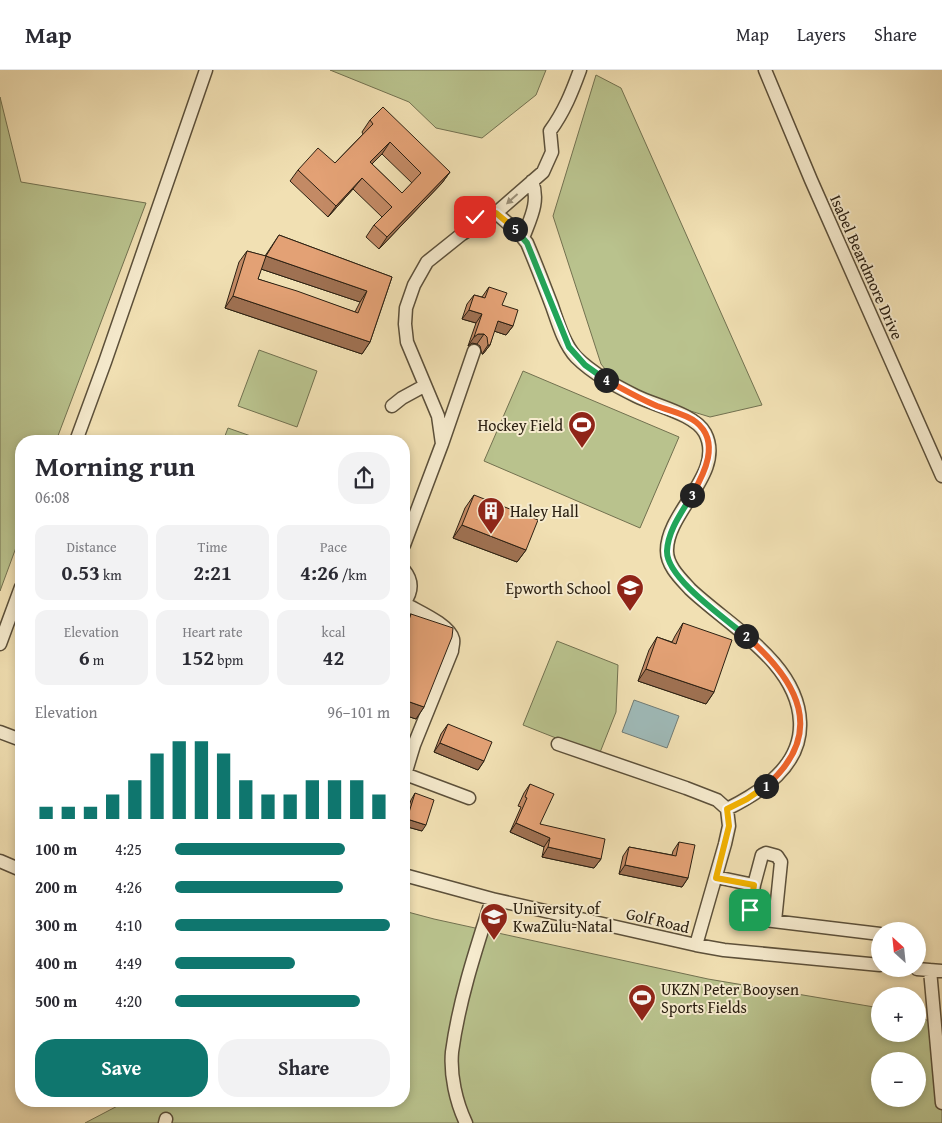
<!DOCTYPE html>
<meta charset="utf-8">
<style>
body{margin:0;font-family:"Gentium Book Plus",serif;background:#f2f2f3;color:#2b2b33;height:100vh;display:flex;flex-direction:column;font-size:19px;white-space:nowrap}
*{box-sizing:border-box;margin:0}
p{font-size:16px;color:#7c7c81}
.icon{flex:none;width:28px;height:28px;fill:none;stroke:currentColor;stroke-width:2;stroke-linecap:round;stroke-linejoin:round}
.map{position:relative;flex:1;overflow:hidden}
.sheet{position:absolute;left:15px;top:365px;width:395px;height:672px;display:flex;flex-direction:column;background:#fff;border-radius:20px;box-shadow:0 2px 8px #0003}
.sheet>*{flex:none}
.needle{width:32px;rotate:333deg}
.controls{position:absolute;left:871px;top:852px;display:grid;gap:10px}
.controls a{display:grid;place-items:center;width:55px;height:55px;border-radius:50%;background:#fff;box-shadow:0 2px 8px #0003;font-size:25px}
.pin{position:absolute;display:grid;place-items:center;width:42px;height:42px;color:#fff;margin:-21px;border-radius:10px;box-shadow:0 2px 8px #0006}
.km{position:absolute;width:25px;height:25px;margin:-12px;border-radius:50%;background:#222;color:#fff;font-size:14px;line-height:25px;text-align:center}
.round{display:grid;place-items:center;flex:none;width:52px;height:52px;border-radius:20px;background:#f2f2f3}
.overview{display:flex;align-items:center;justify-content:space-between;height:85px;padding:0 20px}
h1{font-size:28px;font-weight:800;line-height:38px}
.metrics{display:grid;grid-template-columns:repeat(3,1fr);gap:8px;height:85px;padding:5px 20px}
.metrics div{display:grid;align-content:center;border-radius:12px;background:#f2f2f3;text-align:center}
.metrics b{font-size:21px;font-weight:800}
.metrics small{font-size:14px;font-weight:400}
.metrics p{font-size:14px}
.chart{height:140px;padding:10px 20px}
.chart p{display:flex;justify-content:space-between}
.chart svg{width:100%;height:90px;margin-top:5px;stroke:#0f766e;stroke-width:6}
.action{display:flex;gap:10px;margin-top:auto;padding:10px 20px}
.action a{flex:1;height:58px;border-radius:20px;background:#0f766e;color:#fff;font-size:20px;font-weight:800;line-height:58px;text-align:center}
.action a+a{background:#f2f2f3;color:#2b2b33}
ul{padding:0 20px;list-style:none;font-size:16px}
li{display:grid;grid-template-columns:80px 60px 1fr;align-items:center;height:38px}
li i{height:12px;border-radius:6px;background:#0f766e}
header{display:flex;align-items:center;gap:30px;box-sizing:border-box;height:70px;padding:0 25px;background:#fff;border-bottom:1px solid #e1e1e2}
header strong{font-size:24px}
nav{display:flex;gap:28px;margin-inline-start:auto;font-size:18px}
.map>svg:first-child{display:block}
.green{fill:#b9c28d;stroke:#727150;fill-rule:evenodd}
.water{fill:#9fbab8;stroke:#717c76}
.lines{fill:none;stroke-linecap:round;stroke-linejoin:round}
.minor-casing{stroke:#5c503a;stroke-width:15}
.minor{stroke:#f6ebce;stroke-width:12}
.wall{fill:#c38a65;stroke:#2b2012;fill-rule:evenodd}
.shaded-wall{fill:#9f7152;stroke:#2b2012}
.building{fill:#e3a175;stroke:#2b2012;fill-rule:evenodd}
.oneway{fill:#9b9079}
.split-1-casing{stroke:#fff;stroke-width:10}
.split-2-casing{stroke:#fff;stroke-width:10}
.split-3-casing{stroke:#fff;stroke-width:10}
.split-4-casing{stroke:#fff;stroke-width:10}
.split-5-casing{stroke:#fff;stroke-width:10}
.split-6-casing{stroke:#fff;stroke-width:10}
.split-1{stroke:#f5b400;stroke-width:6}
.split-2{stroke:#f0652b;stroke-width:6}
.split-3{stroke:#22a559;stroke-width:6}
.split-4{stroke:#f0652b;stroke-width:6}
.split-5{stroke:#22a559;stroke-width:6}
.split-6{stroke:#f5b400;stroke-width:6}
.labels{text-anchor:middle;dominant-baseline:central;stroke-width:4;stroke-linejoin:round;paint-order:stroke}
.street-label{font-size:16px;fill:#2b2012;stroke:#f6ebce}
.poi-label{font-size:16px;fill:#2b2012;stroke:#f6ebce;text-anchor:start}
</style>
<header>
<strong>Map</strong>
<nav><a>Map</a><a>Layers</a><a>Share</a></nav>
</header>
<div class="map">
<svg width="942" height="1053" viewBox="0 0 942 1053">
<rect width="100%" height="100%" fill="#f1e0b3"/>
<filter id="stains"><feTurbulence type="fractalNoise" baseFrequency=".004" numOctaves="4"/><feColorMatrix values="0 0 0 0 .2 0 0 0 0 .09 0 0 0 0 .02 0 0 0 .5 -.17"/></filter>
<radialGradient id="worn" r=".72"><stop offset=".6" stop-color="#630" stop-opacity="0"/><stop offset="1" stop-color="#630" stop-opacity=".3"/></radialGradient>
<path class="green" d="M330,0H546L536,25L482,68L436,58L409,32Z
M596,5L621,18L762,335L710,347L622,320L601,294L553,146Z
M0,27L21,112L146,133L56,371H21V464L0,521Z
M259,280L317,301L297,357L238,336Z
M523,301L679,367L640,458L484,391Z
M228,358L265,371H223Z
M557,571L618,595L616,642L599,685L523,655Z
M404,841L434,849L708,909L880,938V964H918V944L942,961V1053H85L127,1031H404ZM880,991H918V1029H880Z"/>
<path class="water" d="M634,630L679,646L667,678L622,662Z"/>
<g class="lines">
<defs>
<path id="minor" d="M765,0L811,110L942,406
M465,137L471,144L482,152
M496,143L519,163L527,173C536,194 544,215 552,236C558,253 564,274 576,287C593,304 616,316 636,326C656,336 695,344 705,363C726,403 666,442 667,481C667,496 681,509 690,519C729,556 798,593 800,652C802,696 761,722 727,739
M523,168C530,149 540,132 532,111
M392,336L402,328L424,316
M76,371L105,292L206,0
M442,374L438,346L407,272L405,254L406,238L414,215L427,192L462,164L496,143L543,102L552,82L550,61C564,42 572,22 580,0
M404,475L442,374L474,281
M404,500C413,511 412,522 404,533
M0,574L21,517
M0,662L21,670
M558,674L686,718L717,730L727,739L729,756L725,774L696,875
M405,704L469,728
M404,708L414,675L452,581C452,577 454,573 453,569C449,554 417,541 404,533
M0,791L21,800
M404,805L492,829L696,875L724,880L880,895
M716,807L754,815L750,841L751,846L756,849L880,864
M754,815L762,785L766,783L777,786L781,792L775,851
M917,899L942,901
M930,900L942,1033
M165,1053L166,1049
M466,1053C456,1032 450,1005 452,982C459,930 476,879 492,829"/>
</defs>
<use href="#minor" class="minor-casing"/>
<use href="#minor" class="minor"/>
</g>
<path class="wall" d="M370,50L450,102L442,113L379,179L366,167L374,155L382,147L353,119L328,147L290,111L298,100L335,93L363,64L362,62ZM382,84L412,113L402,123L372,94Z
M279,165L392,207L370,272L362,284L225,238L239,192L247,181L265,186ZM261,199L360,232L355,242L258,209Z
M489,217L502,235L513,256L506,265L494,261L490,275L483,284H482L480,276L477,274L472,273L468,276L476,253L462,249L467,234L474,225L482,227Z
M474,425L526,480L517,492L453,468L465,438Z
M411,544L424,637L416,649L404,645V555Z
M683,553L714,622L706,634L638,611L649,580L657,567L672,572L675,566Z
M448,654L484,691L478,700L434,682L441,664Z
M530,714L540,754L601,789L594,798L542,787L544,777L510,762L521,737L518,736L524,723Z
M415,723L422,761L404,756V751L411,730Z
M679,772L688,808L682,817L619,804L623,786L629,777L672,785L673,781Z"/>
<path class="shaded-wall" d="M390,72L382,84L362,104L370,92Z
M450,102L442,113L379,179L387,167Z
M362,108L353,119L328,147L336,136Z
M266,186L367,221L360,232L258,198Z
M233,226L370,272L362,284L225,238Z
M469,240L482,244L476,253L462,249Z
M498,251L513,256L506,265L491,260Z
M478,264H484L477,274L472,273L468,276L474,267Z
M488,275H490L483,284H482Z
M462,455L526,480L517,492L453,468Z
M646,599L714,622L706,634L638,611Z
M404,630L424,637L416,649L404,645Z
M440,673L484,691L478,700L434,682Z
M407,749L426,755L422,761L404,756V753Z
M516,753L550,768L544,777L510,762Z
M548,777L601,789L594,798L542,787Z
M625,795L688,808L682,817L619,804Z"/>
<path class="building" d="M383,37L450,102L387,167L374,155L392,137L362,108L336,136L298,100L318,78L335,93L373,54L370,50ZM390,72L421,103L402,123L370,92Z
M279,165L392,207L370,272L233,226L247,181L266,186ZM266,186L367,221L358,243L297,221L258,209Z
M489,217L507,223L502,235L518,240L513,256L498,251L490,275H488L487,267L484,264H478L474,267L482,244L469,240L474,225L485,228Z
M474,425L538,450L526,480L462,455Z
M411,544L453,558L452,567L424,637L404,630V562H405Z
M683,553L732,570L714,622L646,599L657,567L676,574Z
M448,654L492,672L484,691L440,673Z
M530,714L554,724L540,754L605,769L601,789L548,777L550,768L516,753L527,728L525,727Z
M415,723L434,730L426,755L407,749Z
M679,772L695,775L688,808L625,795L629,777L676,786Z"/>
<defs><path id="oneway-solid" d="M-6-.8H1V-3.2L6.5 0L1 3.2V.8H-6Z" transform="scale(1.25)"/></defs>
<use class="oneway" href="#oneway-solid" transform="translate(512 129) rotate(138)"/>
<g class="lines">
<defs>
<path id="split-1" d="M750,840L754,815L716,808L729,756L727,739L747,729L766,716"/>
<path id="split-2" d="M746,566C798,611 827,663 766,716"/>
<path id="split-3" d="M692,425C682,442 668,460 667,481C666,508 726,549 746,566"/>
<path id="split-4" d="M606,310C623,319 640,329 657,336C670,341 686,344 696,352C721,372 704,404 692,425"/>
<path id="split-5" d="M515,159L527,173L569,277L585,295L606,310"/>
<path id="split-6" d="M475,147L482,152L496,143L515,159"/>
</defs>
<use href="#split-1" class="split-1-casing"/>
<use href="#split-2" class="split-2-casing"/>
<use href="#split-3" class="split-3-casing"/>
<use href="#split-4" class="split-4-casing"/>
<use href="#split-5" class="split-5-casing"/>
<use href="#split-6" class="split-6-casing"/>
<use href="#split-1" class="split-1"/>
<use href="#split-2" class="split-2"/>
<use href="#split-3" class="split-3"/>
<use href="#split-4" class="split-4"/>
<use href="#split-5" class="split-5"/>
<use href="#split-6" class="split-6"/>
</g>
<defs>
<symbol id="stadium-pin" viewBox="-11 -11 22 30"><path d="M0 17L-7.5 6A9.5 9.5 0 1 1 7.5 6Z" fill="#8f2418" stroke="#f6ebce"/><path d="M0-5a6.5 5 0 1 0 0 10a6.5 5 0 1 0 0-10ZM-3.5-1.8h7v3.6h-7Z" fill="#fff"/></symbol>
<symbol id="building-pin" viewBox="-11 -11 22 30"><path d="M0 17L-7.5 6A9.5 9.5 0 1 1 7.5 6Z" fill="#8f2418" stroke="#f6ebce"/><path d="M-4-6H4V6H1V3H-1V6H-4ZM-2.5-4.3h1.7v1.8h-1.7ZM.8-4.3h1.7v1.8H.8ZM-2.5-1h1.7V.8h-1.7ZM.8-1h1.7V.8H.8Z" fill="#fff"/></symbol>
<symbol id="school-pin" viewBox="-11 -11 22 30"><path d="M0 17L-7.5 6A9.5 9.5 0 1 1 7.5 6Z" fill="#8f2418" stroke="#f6ebce"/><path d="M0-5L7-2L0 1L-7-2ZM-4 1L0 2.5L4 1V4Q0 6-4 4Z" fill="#fff"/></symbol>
<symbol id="university-pin" viewBox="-11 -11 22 30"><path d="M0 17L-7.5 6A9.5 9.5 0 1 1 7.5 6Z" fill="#8f2418" stroke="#f6ebce"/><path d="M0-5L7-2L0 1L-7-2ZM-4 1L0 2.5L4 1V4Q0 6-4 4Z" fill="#fff"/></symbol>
</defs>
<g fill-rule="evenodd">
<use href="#stadium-pin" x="566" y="339" width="32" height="43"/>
<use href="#building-pin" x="475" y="425" width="32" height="43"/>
<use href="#school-pin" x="614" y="502" width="32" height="43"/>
<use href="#university-pin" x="478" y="831" width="32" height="43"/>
<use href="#stadium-pin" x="626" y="912" width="32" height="43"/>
</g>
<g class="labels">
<g class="street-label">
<text transform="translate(867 197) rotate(66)">Isabel Beardmore Drive</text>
<text transform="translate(658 850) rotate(13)">Golf Road</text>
</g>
<g class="poi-label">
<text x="563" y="355" text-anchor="end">Hockey Field</text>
<text x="510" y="441">Haley Hall</text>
<text x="611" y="518" text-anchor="end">Epworth School</text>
<text x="513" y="838">University of<tspan x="513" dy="18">KwaZulu-Natal</tspan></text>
<text x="661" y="919">UKZN Peter Booysen<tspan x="661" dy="18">Sports Fields</tspan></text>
</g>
</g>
<rect width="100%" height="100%" filter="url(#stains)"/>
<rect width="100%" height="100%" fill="url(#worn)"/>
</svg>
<div class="controls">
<a><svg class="needle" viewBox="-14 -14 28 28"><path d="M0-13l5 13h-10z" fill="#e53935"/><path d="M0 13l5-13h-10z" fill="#7c7c81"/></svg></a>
<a>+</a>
<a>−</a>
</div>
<div class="pin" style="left:750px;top:840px;background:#1e9e55"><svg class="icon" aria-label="arrive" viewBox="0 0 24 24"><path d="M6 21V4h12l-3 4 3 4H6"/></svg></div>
<div class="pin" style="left:475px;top:147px;background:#d93025"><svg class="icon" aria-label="check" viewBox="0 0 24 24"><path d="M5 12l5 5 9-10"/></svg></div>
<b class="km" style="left:766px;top:716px">1</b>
<b class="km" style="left:746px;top:566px">2</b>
<b class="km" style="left:692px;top:425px">3</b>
<b class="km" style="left:606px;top:310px">4</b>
<b class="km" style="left:515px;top:159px">5</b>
<section class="sheet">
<div class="overview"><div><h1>Morning run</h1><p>06:08</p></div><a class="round"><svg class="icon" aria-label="share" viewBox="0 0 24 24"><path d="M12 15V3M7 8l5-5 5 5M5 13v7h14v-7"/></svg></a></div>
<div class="metrics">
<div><p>Distance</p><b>0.53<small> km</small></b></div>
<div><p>Time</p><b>2:21</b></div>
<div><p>Pace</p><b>4:26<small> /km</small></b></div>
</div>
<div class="metrics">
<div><p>Elevation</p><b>6<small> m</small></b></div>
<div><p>Heart rate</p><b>152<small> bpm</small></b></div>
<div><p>kcal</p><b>42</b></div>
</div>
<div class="chart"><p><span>Elevation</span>96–101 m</p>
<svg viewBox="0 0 160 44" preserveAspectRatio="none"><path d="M5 44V38M15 44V38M25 44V38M35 44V32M45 44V25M55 44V12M65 44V6M75 44V6M85 44V12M95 44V25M105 44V32M115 44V32M125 44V25M135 44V25M145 44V25M155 44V32"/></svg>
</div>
<ul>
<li><b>100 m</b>4:25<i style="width:79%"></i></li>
<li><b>200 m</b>4:26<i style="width:78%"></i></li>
<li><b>300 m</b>4:10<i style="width:100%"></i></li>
<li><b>400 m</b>4:49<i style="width:56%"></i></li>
<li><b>500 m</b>4:20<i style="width:86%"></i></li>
</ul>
<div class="action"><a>Save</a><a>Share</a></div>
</section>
</div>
